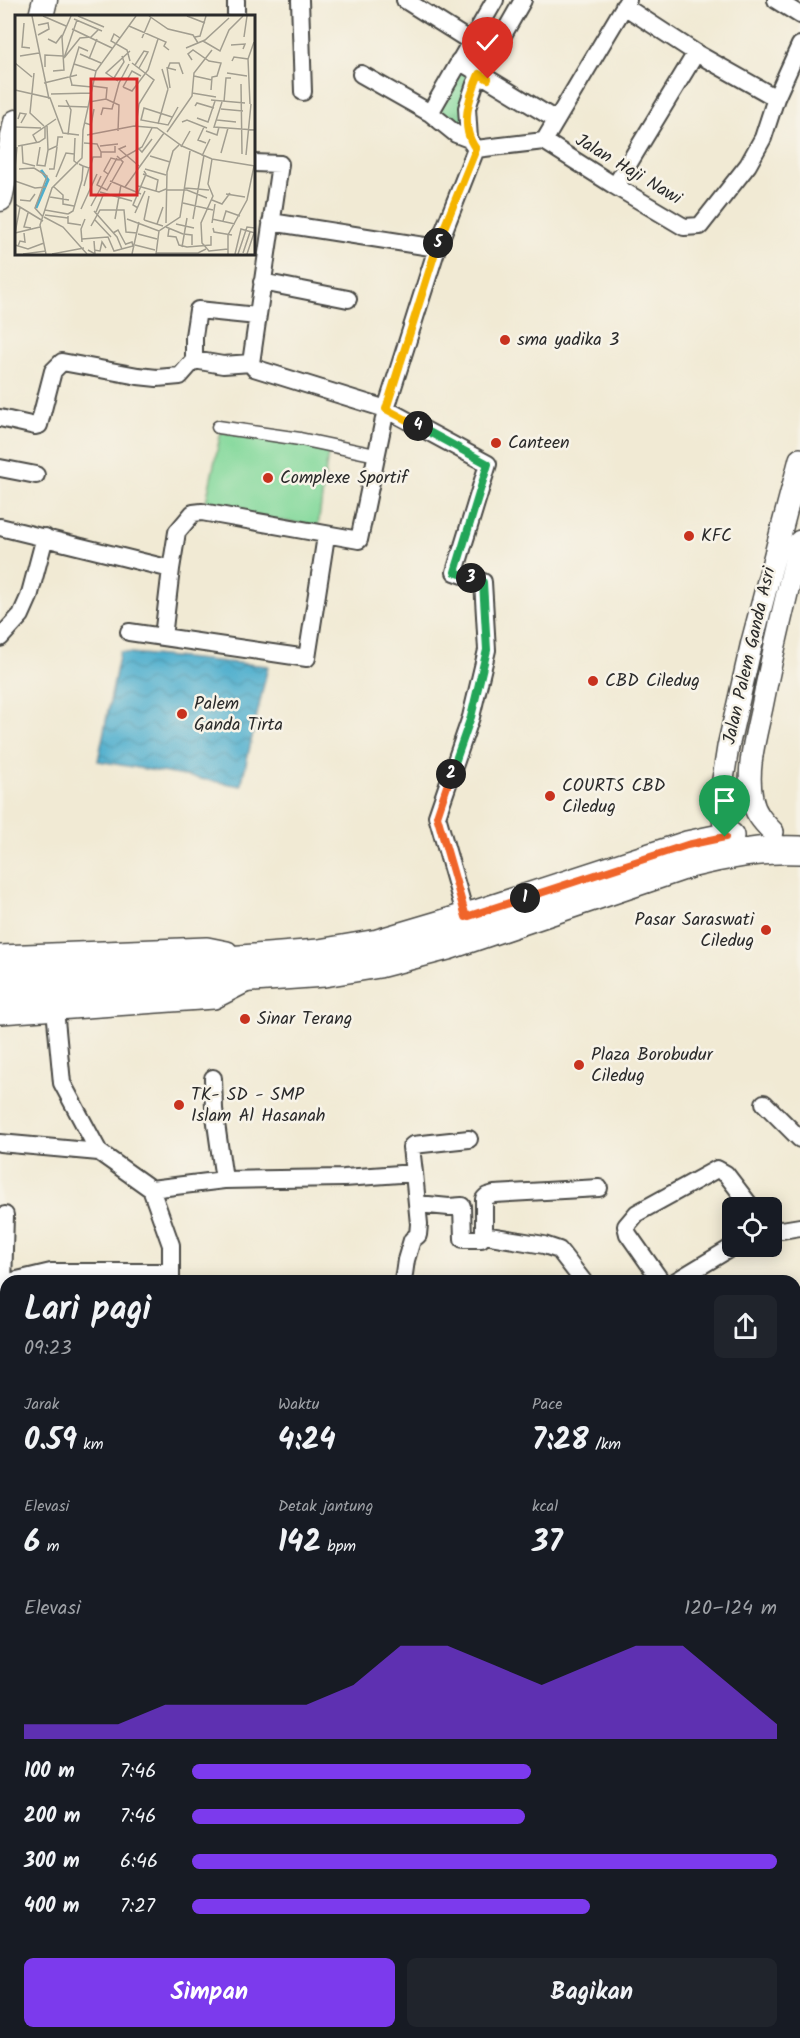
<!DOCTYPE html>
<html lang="id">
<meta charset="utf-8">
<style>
body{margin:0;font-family:Kalam,sans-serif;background:#20242c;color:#f1f3f6;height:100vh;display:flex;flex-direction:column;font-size:22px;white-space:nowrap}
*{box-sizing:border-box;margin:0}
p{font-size:20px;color:#9ea1a6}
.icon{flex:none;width:33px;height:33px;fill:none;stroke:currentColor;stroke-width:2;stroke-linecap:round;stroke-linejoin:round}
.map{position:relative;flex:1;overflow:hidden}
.side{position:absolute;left:0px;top:1275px;width:801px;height:764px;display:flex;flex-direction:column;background:#171b24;border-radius:18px 18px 0 0;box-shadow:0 3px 15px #0003}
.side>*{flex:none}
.tools{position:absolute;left:722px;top:1197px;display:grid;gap:12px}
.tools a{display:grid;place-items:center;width:60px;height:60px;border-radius:9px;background:#171b24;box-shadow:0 3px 15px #0003;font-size:30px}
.pin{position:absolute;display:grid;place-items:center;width:51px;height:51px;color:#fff;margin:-62px -26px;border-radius:50% 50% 50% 0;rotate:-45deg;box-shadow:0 0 6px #0007}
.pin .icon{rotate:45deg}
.km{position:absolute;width:30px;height:30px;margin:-15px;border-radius:50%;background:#222;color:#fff;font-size:16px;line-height:30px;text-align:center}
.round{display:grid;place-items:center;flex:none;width:63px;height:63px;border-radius:9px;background:#20242c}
.summary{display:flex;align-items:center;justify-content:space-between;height:102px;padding:0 24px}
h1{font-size:33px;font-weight:600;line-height:45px}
.metrics{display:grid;grid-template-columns:repeat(3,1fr);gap:9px;height:102px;padding:6px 24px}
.metrics div{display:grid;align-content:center}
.metrics b{font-size:30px;font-weight:600}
.metrics small{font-size:16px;font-weight:400}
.metrics p{font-size:16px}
.chart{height:168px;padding:12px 24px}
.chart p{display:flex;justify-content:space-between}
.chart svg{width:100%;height:108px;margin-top:6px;fill:#7c3aed;opacity:.7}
.cta{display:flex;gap:12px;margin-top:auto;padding:12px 24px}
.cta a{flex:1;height:69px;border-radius:9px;background:#7c3aed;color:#fff;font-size:24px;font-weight:600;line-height:69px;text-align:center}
.cta a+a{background:#20242c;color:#f1f3f6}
ul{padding:0 24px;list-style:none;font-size:20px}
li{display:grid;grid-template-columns:96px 72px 1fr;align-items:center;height:45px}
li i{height:15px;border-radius:8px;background:#7c3aed}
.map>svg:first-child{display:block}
.grass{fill:url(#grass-tufts);stroke:#588264;stroke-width:1.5}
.garden{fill:#85d99c;stroke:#588264;stroke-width:1.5}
.water{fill:url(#water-waves);stroke:#3c6c7c;stroke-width:1.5}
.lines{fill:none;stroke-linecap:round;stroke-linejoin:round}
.pedestrian-casing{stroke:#494844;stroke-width:15}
.minor-casing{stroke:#494844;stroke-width:20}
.tertiary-casing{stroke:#494844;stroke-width:24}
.secondary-casing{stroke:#494844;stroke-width:27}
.primary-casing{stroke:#494844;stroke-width:30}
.pedestrian{stroke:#fff;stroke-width:12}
.minor{stroke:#fff;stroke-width:16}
.tertiary{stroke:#fff;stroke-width:21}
.secondary{stroke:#fff;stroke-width:24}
.primary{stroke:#fff;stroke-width:27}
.split-1-casing{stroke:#fff;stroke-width:12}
.split-2-casing{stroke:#fff;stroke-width:12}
.split-3-casing{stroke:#fff;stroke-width:12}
.split-4-casing{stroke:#fff;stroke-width:12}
.split-5-casing{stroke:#fff;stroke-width:12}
.split-6-casing{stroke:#fff;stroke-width:12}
.split-1{stroke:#f0652b;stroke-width:8}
.split-2{stroke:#f0652b;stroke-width:8}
.split-3{stroke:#22a559;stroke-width:8}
.split-4{stroke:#22a559;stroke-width:8}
.split-5{stroke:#f5b400;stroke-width:8}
.split-6{stroke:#f5b400;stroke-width:8}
.poi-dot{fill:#c8321e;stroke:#f7f3e8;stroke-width:2}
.labels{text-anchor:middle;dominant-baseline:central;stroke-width:5;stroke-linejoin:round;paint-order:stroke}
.street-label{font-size:18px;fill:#2b2b2b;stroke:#f7f3e8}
.poi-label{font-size:18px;fill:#2b2b2b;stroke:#f7f3e8;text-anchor:start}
.inset-river{fill:none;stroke:#4eaecd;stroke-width:3}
.inset-road{fill:none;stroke:#a29e90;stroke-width:1.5}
.view{fill:#d62828;fill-opacity:0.15;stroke:#d62828;stroke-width:3}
.inset-edge{fill:none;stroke:#2b2b2b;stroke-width:3}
</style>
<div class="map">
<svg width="800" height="2038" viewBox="0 0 800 2038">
<defs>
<pattern id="grass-tufts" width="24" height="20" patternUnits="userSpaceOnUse" patternTransform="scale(1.5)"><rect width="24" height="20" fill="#85d99c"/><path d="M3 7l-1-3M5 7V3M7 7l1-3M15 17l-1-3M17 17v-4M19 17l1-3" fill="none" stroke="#73ba87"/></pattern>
<pattern id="water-waves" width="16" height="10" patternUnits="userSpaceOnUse" patternTransform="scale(1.5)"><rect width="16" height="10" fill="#4eaecd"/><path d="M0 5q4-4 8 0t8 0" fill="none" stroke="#418ea7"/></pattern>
</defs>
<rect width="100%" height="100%" fill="#f7f3e8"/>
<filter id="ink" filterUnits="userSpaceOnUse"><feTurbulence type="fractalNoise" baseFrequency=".0167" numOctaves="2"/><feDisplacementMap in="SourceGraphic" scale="12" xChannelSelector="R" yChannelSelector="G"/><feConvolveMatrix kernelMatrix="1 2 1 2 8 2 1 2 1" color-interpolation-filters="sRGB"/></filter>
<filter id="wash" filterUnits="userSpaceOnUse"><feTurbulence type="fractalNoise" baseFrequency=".008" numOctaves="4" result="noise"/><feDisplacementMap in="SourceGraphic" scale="24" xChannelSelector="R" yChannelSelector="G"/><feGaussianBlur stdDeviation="1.35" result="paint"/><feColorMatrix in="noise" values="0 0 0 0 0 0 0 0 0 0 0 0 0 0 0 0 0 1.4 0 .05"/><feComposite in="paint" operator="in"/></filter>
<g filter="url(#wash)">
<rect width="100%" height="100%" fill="#f1ead4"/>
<path class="grass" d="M459,64L477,74L466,133L448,124L438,103Z"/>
<path class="garden" d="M221,432L329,446L318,526L204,511Z"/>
<path class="water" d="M120,652L268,666L241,786L98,761Z"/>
</g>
<g filter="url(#ink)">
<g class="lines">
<defs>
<path id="pedestrian" d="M218,427L300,439L371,454"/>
<path id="minor" d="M236,0V16
M300,0L303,92
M405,0L470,41
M776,0L800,15
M624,6L696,53L776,98
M459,61L556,120
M361,74L430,113
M469,139L467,108L475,84L523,0
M544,141L615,186L684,227L700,226L748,165L763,138L776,98L800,45
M544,141L628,0
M476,149L544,141
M615,186L696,53
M271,222L437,248
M262,282L348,299
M194,360V336L198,310L257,316
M251,363L254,368L386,409L488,464L455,572L483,582L487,650L471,717L437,816L466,917
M251,363L280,164L254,163
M0,418L35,426L39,425L53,371L62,362L138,376L157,378L180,376L194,360L223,365L251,363
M0,468L36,475
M0,527L171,569
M129,632L307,658L326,536
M163,637L171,569L177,532L193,513L202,512L359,540L386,409L437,248L476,149L469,139L456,134L430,113L495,0
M0,638L21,615L29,597L45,537
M55,1009L62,1083L99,1152
M213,1078L214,1109L224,1180
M764,1103L800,1139
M0,1143L99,1152L151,1189L171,1245V1281
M151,1189L224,1180L344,1178L414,1173L411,1147L413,1145L469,1139
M418,1204L449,1207L462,1206L463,1239H481L484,1235
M5,1215L3,1284L6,1283
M771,1229L782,1230L800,1227
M13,1281L51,1272H171
M403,1281L406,1260L412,1240L418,1235L419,1224L414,1173
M583,1281L559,1250L544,1245L484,1235V1199L487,1196L494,1194L599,1188
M661,1281L628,1234L626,1226L637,1213L717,1169L726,1174L752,1208
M676,1281L734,1246
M0,1325L2,1328L0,1338
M0,1364L6,1365
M795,1432L800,1436
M0,1491L6,1472
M795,1507L800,1511
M0,1581L6,1584
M795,1600L800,1590
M795,1616L800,1619
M795,1663L800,1669
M795,1819L800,1821
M0,1908L6,1894
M795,1929L800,1917
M0,1960L6,1963
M795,1986L800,1988
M257,2032L276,2038
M83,2038L86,2032
M106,2038L109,2032
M200,2038L204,2032
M502,2038L503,2032
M751,2038L753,2032
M798,2038L800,2033"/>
<path id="tertiary" d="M773,832C763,822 754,812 752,798C746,769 756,735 762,707C773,651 786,596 800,541
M728,851L720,799L728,747L752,642L800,459
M0,956L207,948L227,952
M0,1013L214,998L245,982"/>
<path id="secondary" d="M41,16L45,0
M0,199L16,122"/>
<path id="primary" d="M3,977L319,953L378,943L476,914L687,845L730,836
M0,996L324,973L379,964L448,946L690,864C726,855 762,848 800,850"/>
</defs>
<use href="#pedestrian" class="pedestrian-casing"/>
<use href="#minor" class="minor-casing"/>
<use href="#tertiary" class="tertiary-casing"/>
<use href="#secondary" class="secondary-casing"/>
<use href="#primary" class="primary-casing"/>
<use href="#pedestrian" class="pedestrian"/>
<use href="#minor" class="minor"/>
<use href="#tertiary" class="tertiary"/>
<use href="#secondary" class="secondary"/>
<use href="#primary" class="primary"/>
</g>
</g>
<g class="lines" filter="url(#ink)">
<defs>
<path id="split-1" d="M525,898L687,845L725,837"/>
<path id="split-2" d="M451,774L437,816L466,917L525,898"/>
<path id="split-3" d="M451,774L471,717L487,650L483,582L471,578"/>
<path id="split-4" d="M418,426L488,464L455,572L471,578"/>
<path id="split-5" d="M418,426L386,409L438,243"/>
<path id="split-6" d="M438,243L476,149C459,127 469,97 479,74L488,79"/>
</defs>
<use href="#split-1" class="split-1-casing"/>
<use href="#split-2" class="split-2-casing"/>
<use href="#split-3" class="split-3-casing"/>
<use href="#split-4" class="split-4-casing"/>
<use href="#split-5" class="split-5-casing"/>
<use href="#split-6" class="split-6-casing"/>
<use href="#split-1" class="split-1"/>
<use href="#split-2" class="split-2"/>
<use href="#split-3" class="split-3"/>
<use href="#split-4" class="split-4"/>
<use href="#split-5" class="split-5"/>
<use href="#split-6" class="split-6"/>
</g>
<g class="poi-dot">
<circle cx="505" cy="340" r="6"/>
<circle cx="496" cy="443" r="6"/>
<circle cx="268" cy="478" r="6"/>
<circle cx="689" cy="536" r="6"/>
<circle cx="593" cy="681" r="6"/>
<circle cx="182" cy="714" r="6"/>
<circle cx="550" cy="796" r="6"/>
<circle cx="766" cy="930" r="6"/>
<circle cx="245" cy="1019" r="6"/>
<circle cx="579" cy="1065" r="6"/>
<circle cx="179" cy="1105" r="6"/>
</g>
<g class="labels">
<g class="street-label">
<text transform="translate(628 170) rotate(31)">Jalan Haji Nawi</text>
<text transform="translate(750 656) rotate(-77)">Jalan Palem Ganda Asri</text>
</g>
<g class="poi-label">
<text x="517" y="340">sma yadika 3</text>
<text x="508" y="443">Canteen</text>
<text x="280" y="478">Complexe Sportif</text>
<text x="701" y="536">KFC</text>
<text x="605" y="681">CBD Ciledug</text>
<text x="194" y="704">Palem<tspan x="194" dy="21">Ganda Tirta</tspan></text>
<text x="562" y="786">COURTS CBD<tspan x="562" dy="21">Ciledug</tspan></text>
<text x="754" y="920" text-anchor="end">Pasar Saraswati<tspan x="754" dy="21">Ciledug</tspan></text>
<text x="257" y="1019">Sinar Terang</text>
<text x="591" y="1055">Plaza Borobudur<tspan x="591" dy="21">Ciledug</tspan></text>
<text x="191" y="1095">TK- SD - SMP<tspan x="191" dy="21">Islam Al Hasanah</tspan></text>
</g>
</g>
<g transform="translate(15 15)">
<rect width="240" height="240" fill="#f1ead4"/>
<path class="inset-river" d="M21,193L33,165L26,155"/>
<path class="inset-road" d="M17,1L34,84M28,1L51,11M63,1L89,12M134,1L153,14L178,20L183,28M172,1L190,8M59,4L87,16M62,5L49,43L65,23L76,22L84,14M9,8L7,32L15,33M114,11L151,27L149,31L154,35M57,14L97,33M23,20L34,14L33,8L23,10M180,22L185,21L191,1M229,22L232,1M105,23L99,19L96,26L112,35L115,46M127,23L136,2M33,24L41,28L47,20M188,26L205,36L214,15L228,1M216,30L230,29L228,34M171,33L190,25L214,3M65,39L86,48M5,41L24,38M74,44L82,24M233,44L239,27M177,45L173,39L178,35L194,46L206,48L202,61L197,62L196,75M217,46L219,42L233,44L235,89M0,48L17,62M117,48L139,65L124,89L121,111M59,49L81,56M120,50L129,36L133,37L124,53M30,52V40L48,41M152,52L155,73M147,54L153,74M161,55L153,53L155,48H164L168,59M38,56L49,55L47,22L56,1M19,58L15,98L29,111M212,58L232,61M179,61L197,65M99,63L109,47L107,41M103,66L91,58L115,36M29,68L62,60M226,69L227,139M56,70L77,72M57,70L55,62L64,32L73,36M77,71L92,73L91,84M108,72L117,76L133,55L143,24M108,72L117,56L126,61M0,75L35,83L48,118L64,120M177,78L201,82M36,79L76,78M51,85L56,95L53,120M196,85L230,88M74,87L91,84L104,90L103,116M207,87L199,112L240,115M209,87L211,63H216M43,91L73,92M180,91L182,88L199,93M206,94L228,96M86,100L88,93L97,94L104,68L114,49M157,102L129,93L126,105L153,110L163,92M182,103L193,107L200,86M3,104L5,98L11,99L6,108M202,105L221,107M167,107L172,105L192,113M70,108L76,110L79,94M143,109L153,74M32,111L33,135M0,112L26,113M189,112L183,125L191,128M191,116L202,120L204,112M152,117L177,81L179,58L197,35M72,120L119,111L142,113L167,131L197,144L240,151M60,123L59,146L63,149M22,128L18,120L41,104M69,128L82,129L86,137M7,130L8,148L20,151M3,131L24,127L30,123V112M85,131L103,129M111,131L104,134L124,151M25,132L22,150L30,151L33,135L42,131L43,122H48M166,132L175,116M123,133L127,137L137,124M86,137H100V131M206,138L213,113M231,140L236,89M135,141L155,147M187,141L195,124M197,144L193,169L198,181L186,208L187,228L194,236L213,234M68,151L74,153L69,171M0,153L2,132M75,153L78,142H86V137M4,154L19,153L32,161L20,193L28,202M34,154H39L42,132M130,154L151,160M93,159L89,156L96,143L104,145L127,132L137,113M128,159L143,165L141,176M86,161L82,170L92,175L108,147L102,141M41,162L51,138L59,139M0,166L20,173L31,172M95,166L126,179M123,171L144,177L151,174M39,172L48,180V189L59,191M110,172L149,118M170,173L194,175M151,175H172L192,183M85,177L117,186M211,179L230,182M35,182L54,185M5,185L15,186L20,179M197,185L207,189L215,178M168,188L198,195M0,189L28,206M76,191L102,143M123,193L118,190L131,159L129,156M66,194L82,159M30,195L53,199M79,196L102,222L107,234M81,197L89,178M13,198L9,212L16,213M120,198L130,176M53,199L58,196L67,165L68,151L64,149M30,200L53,203M53,201V208L66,210M29,202L48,212L72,239M100,204L106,170M112,204L144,216M178,204L189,140M197,204L220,209M80,205L96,222M129,205L134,181M129,205L148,211M208,206L211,196L225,201M151,208L152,157L158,136L164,130M197,208L200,189M142,209L148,192M161,209L179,213M76,211L85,195H109L111,217L122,218M151,212L168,219M154,213L153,221L161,222L164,230L172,232L196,230V221M198,213L199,217L217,220M0,218L25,212M0,218L5,192M98,218L103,215L111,230M123,219L142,224M168,219L177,220V230M67,224L93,222L99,236L118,231L117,227L111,229M67,227L66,214L70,204M0,230L13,234L29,228M120,230L140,235M3,231L5,226L10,227L9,218M167,232L172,203M73,235L80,239L79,226M79,235L85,236L87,227L91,233M141,238H183L191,234M228,238L235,217M8,239L31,236M31,239L25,210L37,173L67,143L68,115L81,56L121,1M37,239L69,233M117,239L124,207M141,239L144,216L165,202L175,136M213,239V220L232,185L239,151M220,239L226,214L240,218M223,239L232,212L240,213M232,239L239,218"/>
<path class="view" d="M76,64H122V180H76Z"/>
<rect width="240" height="240" class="inset-edge"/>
</g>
</svg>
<div class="tools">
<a><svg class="icon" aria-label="locate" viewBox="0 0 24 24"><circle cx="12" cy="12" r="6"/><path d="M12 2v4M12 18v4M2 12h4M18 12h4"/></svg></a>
</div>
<div class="pin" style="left:725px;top:837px;background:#1e9e55"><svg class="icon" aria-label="arrive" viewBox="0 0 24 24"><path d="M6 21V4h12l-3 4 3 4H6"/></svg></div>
<div class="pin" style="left:488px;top:79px;background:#d93025"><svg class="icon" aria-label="check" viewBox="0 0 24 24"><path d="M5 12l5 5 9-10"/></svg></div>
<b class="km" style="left:525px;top:898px">1</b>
<b class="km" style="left:451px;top:774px">2</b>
<b class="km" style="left:471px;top:578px">3</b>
<b class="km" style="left:418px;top:426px">4</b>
<b class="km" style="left:438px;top:243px">5</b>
<section class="side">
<div class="summary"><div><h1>Lari pagi</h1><p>09:23</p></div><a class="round"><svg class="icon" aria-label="share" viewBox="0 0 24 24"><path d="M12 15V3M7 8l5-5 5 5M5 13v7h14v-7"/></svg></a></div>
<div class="metrics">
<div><p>Jarak</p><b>0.59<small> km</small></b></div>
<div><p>Waktu</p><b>4:24</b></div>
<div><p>Pace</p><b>7:28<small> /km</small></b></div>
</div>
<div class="metrics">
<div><p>Elevasi</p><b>6<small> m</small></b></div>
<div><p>Detak jantung</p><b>142<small> bpm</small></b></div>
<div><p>kcal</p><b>37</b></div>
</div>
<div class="chart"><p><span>Elevasi</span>120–124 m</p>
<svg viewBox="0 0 160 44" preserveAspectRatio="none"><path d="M0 44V38L10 38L20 38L30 30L40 30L50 30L60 30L70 22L80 6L90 6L100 14L110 22L120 14L130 6L140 6L150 22L160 38V44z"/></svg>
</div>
<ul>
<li><b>100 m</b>7:46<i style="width:58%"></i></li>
<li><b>200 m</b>7:46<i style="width:57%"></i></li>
<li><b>300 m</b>6:46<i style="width:100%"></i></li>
<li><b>400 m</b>7:27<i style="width:68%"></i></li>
</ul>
<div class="cta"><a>Simpan</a><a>Bagikan</a></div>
</section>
</div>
